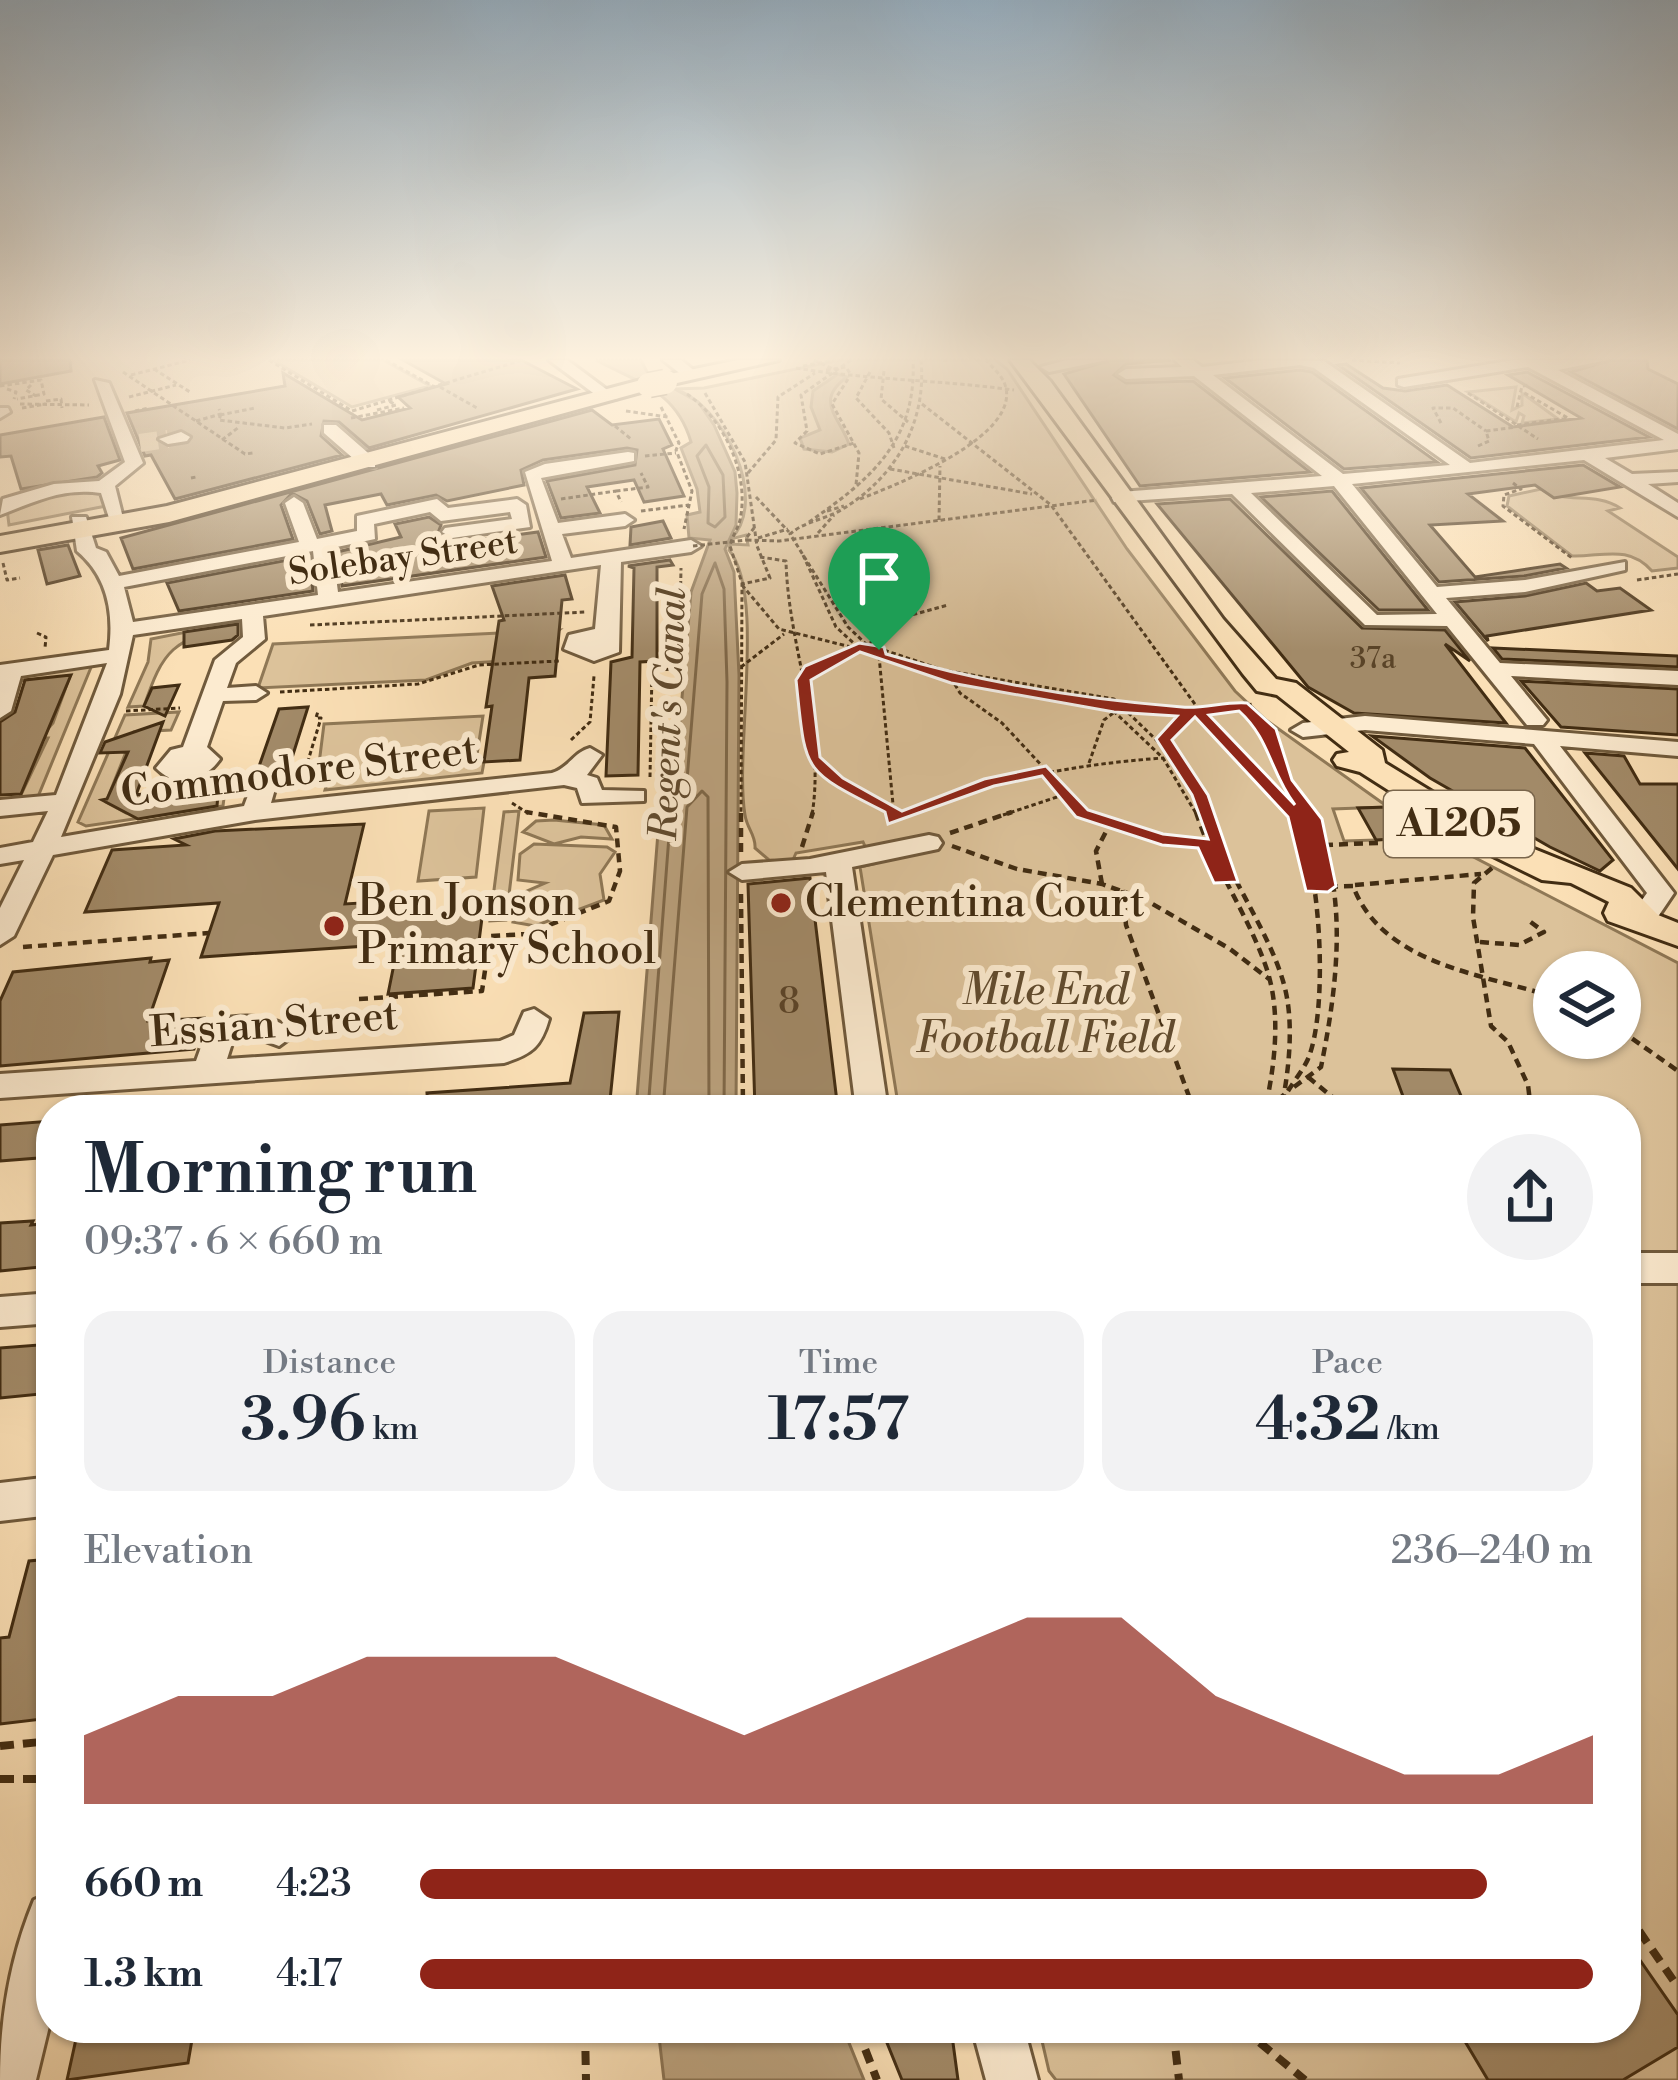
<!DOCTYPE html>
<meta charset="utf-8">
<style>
body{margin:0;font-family:"Libre Bodoni",serif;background:#f2f2f3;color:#1f2937;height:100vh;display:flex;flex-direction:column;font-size:45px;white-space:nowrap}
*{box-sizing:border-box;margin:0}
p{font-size:39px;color:#747a83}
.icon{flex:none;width:66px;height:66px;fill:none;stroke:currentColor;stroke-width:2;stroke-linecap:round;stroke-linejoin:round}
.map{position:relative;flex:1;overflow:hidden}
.panel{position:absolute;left:36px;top:1095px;width:1605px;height:948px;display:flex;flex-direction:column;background:#fff;border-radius:48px;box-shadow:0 3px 9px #0004}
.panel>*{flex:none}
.controls{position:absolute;left:1533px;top:951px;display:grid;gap:24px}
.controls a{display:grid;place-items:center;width:108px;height:108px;border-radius:50%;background:#fff;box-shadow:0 3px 9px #0004;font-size:60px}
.pin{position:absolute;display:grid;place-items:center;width:102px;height:102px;color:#fff;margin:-123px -51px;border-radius:50% 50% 50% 0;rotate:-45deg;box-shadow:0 0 12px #0007}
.pin .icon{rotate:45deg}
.round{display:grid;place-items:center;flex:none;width:126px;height:126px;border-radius:63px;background:#f2f2f3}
.head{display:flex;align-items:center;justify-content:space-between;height:204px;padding:0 48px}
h1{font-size:66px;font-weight:600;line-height:90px}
.metrics{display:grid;grid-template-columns:repeat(3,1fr);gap:18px;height:204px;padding:12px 48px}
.metrics div{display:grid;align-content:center;border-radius:30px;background:#f2f2f3;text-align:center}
.metrics b{font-size:60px;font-weight:600}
.metrics small{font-size:33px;font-weight:400}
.metrics p{font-size:33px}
.chart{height:336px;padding:24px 48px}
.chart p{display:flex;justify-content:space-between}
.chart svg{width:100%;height:216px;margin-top:12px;fill:#8f2418;opacity:.7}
ul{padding:0 48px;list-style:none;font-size:39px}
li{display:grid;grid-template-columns:192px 144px 1fr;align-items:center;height:90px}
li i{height:30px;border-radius:15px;background:#8f2418}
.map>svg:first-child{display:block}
.green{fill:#dcc29a;stroke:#8f7856;stroke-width:3;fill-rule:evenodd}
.water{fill:#bca37f;stroke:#8b7454;stroke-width:3}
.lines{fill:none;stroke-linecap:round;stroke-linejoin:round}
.shore{stroke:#7f6849;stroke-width:3}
.building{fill:#a28a68;stroke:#422d13;stroke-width:3}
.minor-tunnel{stroke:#d6bc95;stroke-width:18;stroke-dasharray:18 9;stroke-linecap:butt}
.minor-casing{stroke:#705a3c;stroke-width:6}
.major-casing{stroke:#422d13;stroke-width:6}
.highway-casing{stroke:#422d13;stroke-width:6}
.path-far2{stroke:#422d13;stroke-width:3;stroke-dasharray:4.5 3;stroke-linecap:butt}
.path-far1{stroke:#422d13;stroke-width:4.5;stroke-dasharray:9 6;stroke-linecap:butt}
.path{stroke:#422d13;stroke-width:8;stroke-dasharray:14 9;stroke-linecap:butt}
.minor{fill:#fcebd0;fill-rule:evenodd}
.major{fill:#fbe0b6;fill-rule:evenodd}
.highway{fill:#fbe0b6;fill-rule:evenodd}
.highway-bridge-casing{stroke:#422d13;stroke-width:27;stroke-linecap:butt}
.path-bridge{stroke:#422d13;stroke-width:3;stroke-dasharray:4.5 3;stroke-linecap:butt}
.highway-bridge{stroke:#fbe0b6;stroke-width:24}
.route{fill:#8f2418;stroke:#fff;stroke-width:3;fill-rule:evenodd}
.poi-dot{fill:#8f2418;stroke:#fcebd0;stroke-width:4.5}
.labels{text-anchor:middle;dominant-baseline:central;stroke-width:12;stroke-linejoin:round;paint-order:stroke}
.far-number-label{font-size:30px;fill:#5a4428}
.far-street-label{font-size:36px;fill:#422d13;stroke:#fcebd0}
.number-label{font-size:36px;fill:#5a4428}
.far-water-label{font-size:39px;font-style:italic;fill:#604a2e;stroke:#fcebd0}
.shield{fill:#fcebd0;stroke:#7a664c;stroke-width:3}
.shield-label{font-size:39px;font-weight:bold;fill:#422d13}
.street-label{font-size:42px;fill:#422d13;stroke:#fcebd0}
.poi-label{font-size:42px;fill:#422d13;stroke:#fcebd0;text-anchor:start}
.park-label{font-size:42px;font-style:italic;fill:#614b2e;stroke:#fcebd0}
</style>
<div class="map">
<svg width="1678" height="2080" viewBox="0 0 1678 2080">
<rect width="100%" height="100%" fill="#fbe0b6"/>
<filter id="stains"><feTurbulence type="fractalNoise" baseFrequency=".00167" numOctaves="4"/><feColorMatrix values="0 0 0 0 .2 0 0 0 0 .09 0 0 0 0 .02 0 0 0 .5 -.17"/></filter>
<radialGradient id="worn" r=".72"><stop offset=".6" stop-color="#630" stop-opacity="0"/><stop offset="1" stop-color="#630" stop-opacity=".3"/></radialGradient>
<path class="green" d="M273,360H383L430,386L352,407Z
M840,360H995L1007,369L1127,549L1235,691L1266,720L1388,807L1333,809L1344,841L1408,839L1416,853L1460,850L1678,963V2080H1056L1049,2071L1039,2028H1626V1110H899L860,867L873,864L863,842L796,853L792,862L769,860L755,848C756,835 747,829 745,815C734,751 766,594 729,550L730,544L748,545L746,535L731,539C770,499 723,403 674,389L704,388ZM1554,972H1620V1038H1554Z
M1516,387L1512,410L1522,405V393L1558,419L1522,423L1524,416L1519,413L1516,422L1468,392Z
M87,488L101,491L106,506L9,525L7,509L21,501Z
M1541,489C1566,505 1594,491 1620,508L1608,511L1678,557V568L1652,571C1628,544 1602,557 1572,556L1507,506L1509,496Z
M237,622V628C172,637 163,651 144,706L128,707L148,662L151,639Z
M559,630L520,660L472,663L426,680L258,688L273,644Z
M92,665L37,799L18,801L48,738H40L53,723L70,676L18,681L19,675Z
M179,712L171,730L134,732L106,802L126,813L224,798L223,806L86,826L78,822L125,715Z
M483,716L476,761L484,762L482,773L325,790L333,764H319L324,724Z
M484,808L476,877L418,881L429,811Z
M519,811L506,920L490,921L504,812Z
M554,820L604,825L612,839L581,837L554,844L523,832L536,821Z
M534,844L607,847L615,852L600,874L604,900L535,926L513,922L520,894L545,883L518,880L520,854Z"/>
<path class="water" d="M596,360H641L648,374L698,402L714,425L735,472L737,493L736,525L725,549L734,572L739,675L736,1110H636L662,782L675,780L691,592L710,540L689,538L687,515L700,512L697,489L681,448L691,442C676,390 638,383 596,360Z
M838,374L847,377C814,401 839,416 849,444L832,452L804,449L800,438L820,430L811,407L813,391Z
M658,2028H843L864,2080H664Z"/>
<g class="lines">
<path class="shore" d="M706,445L723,475L725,517L715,527L708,523L709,487L697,456Z
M648,1110L672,797L687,780L702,594L715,563L724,589L727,682L724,1110
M663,1110L687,807L702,791L708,797L709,1110"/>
</g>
<path class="building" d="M0,360H70L71,371L0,384Z
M403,360H521L577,389L369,448L339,422L324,421L321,436L342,455L175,499L151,455L145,456L127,413L285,386L283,373L362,420L410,408L398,397L446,384Z
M1111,360H1171L1126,364L1114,375L1126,383L1193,381L1310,472L1140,486L1064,374Z
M1611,360H1647L1648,369L1678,384V429L1571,372Z
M1346,364L1383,388L1405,391L1447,385L1513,427L1581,418L1508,375L1527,372L1649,437L1471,458L1338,365Z
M1300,370L1312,372L1437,462L1344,469L1225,378Z
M592,410L612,425L659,419L672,445L663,449L684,496L644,502L634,480L587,487L600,513L561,518L547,481L635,465L637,450L627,448L543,460L521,470L524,485L447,501L436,495L387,505L381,494L325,505L332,531L320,534L307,501L292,493L281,505L293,539L133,569L121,538Z
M104,417L120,460L98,466L102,473L97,477L21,489L11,456L0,457V435Z
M1583,465L1620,487L1554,498L1535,485L1468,494L1503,521L1430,525L1475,577L1560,564L1566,568L1524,576L1439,582L1361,488Z
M1332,491L1428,610H1379L1261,497Z
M1230,499L1362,628L1445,630L1470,661L1445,644L1506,723L1354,713L1308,687L1157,504Z
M429,517L441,525L438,533L447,544L538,532L546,557L342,586L337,552L401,537L395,524Z
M663,521L671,538L630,545L631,527Z
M68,545L80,576L47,584L38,550Z
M309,556L313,591L179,611L167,583Z
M670,560L673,565L657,567V661L640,662L638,775L606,776L611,662L632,657L634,568L628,566Z
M565,575L572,599L562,600L555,676L529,678L520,760L484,762L492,706L486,707L499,621L504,620L492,586Z
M1586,583L1597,591L1620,588L1651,610L1487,636L1488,641L1455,602L1525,596Z
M238,624V635L232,640L184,647V632Z
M1493,648L1678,656V667L1502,659Z
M71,675L21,794L0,795V722L15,712L25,680Z
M1521,681L1678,689V735L1561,727Z
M179,685L165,716L144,706L152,688Z
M308,707L285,780L267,771L256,775L279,709Z
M163,722L136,795L219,783L217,806L138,819L102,800L107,799L128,752L100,753L105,742Z
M1372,736L1525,748L1613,860L1600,871L1550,847L1430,778Z
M1585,753L1624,756L1640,784H1678V869Z
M1388,807L1407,838L1376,840L1358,808Z
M364,824L345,904L428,899L425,914L483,910L473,988L388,994L398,944L201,957L219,903L85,912L112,850L186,845L174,839L215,831Z
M810,878L838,1110H755L748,884Z
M151,958L150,962L169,960L148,1021L204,1018L194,1049L0,1066V1001L13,972Z
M619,1012L609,1110H428L427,1093L570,1083L584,1013Z
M1393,1069L1450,1070L1467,1110H1408Z
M51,1121V1157L0,1161V1125Z
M33,1221L31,1225L51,1223V1266L0,1271V1223Z
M51,1344V1393L0,1398V1348Z
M51,1559V1718L0,1724V1638L9,1637L29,1561Z
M1626,1940L1678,2015V2047L1623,2080H1488L1457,2028H1626Z
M96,2028H194L188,2063L67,2080L78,2030Z
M881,2028H951L958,2080H902Z"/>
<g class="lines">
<path class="minor-tunnel" d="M140,443L168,439"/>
<defs>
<path id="minor" d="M549,360H567L618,398L604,401Z
M663,360H681L701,376L687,379Z
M1067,360H1107L1049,372L1041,367Z
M1175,360H1193L1202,367L1262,360L1324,361L1470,463L1664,440L1528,367L1404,387L1398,385V379L1514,360H1607L1558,370L1678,434V449L1605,458L1632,474L1678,472V482L1648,484L1678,503V517L1584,460L1352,484L1437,587L1525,580L1625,562V570L1525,592L1446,598L1500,663L1678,671V685L1511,676L1547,720L1543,725H1527L1447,626L1365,625L1232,494L1114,502L1112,498L1121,492L1322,476L1194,376L1126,379L1118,374L1126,369L1182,367ZM1300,365L1314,368L1450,465L1343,474L1213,375ZM1334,486L1437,614L1377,615L1251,493Z
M95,380L109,383L143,463L115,486L123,518H109L101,493C63,487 34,502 0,515L3,499L54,484L99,481L125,462Z
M0,408H8L10,412L0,418Z
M324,425H336L375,459V467H363L324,433Z
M181,432L190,437L187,441L168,444L159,439Z
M628,452L634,453V461L541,478L558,523L625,514L634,520L625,526L562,534L571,558L691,540L701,546L691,552L621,562L619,652L594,661L564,649L569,635L595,629L601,565L263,616L265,639L236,663L227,688L256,686L267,693L256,700L223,701L207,747L220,759C204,782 176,789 156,768L171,750L183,747L215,660L243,637L242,619L133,635L120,694L61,837L244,806L253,782L265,775L277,782L271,803L552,773C569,768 574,752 590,748L602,755L587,775L597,778L602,790L644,791V801L582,803L577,788L564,785L255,820L53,855L14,936L0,945V908L24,860L0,864V848L33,842L48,811L0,816V800L56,795L107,663L21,676L11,711L0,718V665L109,650C114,611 107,576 77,551L72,517H86L96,548L106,552L119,576L299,542L285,503L294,497L303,503L317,539L357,531V516L437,499L448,508L517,499L526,505L530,527L452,538L442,532L445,528L512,519L510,512L441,521L430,512L374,524L375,539L332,548L338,592L552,561L525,472L545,464ZM313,551L318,595L133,622L124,587Z
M1365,716L1678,742V756L1560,746L1674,893L1653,924H1633L1629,918L1647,893L1534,744L1365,730L1303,737L1291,730L1303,723Z
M1404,783L1413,785L1445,841L1441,847H1423L1419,841L1392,790Z
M929,835L938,837L942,843L938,849L852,867L888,1110H856L826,872L742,880L729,872L742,864L810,859Z
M534,1009L549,1019C541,1047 532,1054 504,1063L0,1098V1074L196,1061L210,1022C235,1015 278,1011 294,1035L279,1046L260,1039L233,1040L227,1059L500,1041L514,1035L524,1012Z
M1626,1253H1678V1283H1626Z
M51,1293V1323L0,1327V1297Z
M51,1477V1515L0,1521V1483Z
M51,1893V2018L36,2080H0C0,2018 10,1958 34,1900Z
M972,2028H1024L1038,2080H986Z"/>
<path id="major" d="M1010,360H1029L1050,381L1223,619L1276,679L1296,683L1382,750L1385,763L1509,839L1631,888L1658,915L1678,923V946L1608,921L1604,913L1609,902L1571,883L1542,880L1487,853L1360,772L1337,766L1333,760L1337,754L1349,752L1277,695L1257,691L1243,674Z"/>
<path id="highway" d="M738,360H779L659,387L169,522L0,552V536L167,506L641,380Z"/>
</defs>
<use href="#minor" class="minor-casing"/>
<use href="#major" class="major-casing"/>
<use href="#highway" class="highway-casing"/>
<path class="path-far2" d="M269,360L352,411L523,360
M386,360L433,386
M814,360L833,369
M851,360L801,395L807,431L795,443L820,454L854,443
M921,360C927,423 895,478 841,510C824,520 805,521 790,534L848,627L866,644L943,670L1114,699L1180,763L1207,815
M943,360H950
M1352,360L1400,363
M803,366L834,360
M796,368C869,380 941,380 1014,390
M154,369L190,392
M826,370L846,367L851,375
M884,371L881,399L908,422
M123,372L245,454L253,453
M870,372L856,398L889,433L894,448
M131,375L190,360
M848,379L832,404L859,453L856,485
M31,385L26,390L36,396
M0,386L41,380L44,394L17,399
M440,387L477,408
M7,389L16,392L14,399
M705,393L745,462L757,546L770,578L742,584
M1468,393L1538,439
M687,394C724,419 750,474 740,520C738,529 732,536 730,546L742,583L741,815
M129,397L176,385
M46,401L61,399L62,408
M20,404L89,405
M922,404L1051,505L1223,743L1296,815
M661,407L679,443L676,450L692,491L684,529
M1517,407L1522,386L1530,385
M22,408L46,404
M377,410L396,405L387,400
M135,411L149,408
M626,411L668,417
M221,414L219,420L285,428L312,424
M220,415L255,408
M351,418L404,408
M196,421L221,414L219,409
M1441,423L1433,408H1453L1486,431
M1517,425L1568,418L1521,391
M615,426L631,439
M1486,431L1516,427
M222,440L239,427
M905,446L945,459
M1478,446L1489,441L1486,431
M645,456L676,453
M890,469L1032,494
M748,473L776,440L778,397L815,373
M191,478L196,477
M1513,483L1521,489L1504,495L1503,506L1572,558
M616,491L648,487L641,473
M756,497L789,532
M561,499L616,491L621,502
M860,499C895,485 1027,435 1004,382C1001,375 991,366 986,360
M641,511L689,505
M827,511L844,506
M939,520L940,466
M809,522C870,480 917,441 913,360
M818,533L834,515
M747,537L754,528
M758,538L788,529
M747,540L779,541L1097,500
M803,555L836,627L859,648L951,678L1104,702L1163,758L1197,815
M760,557L786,561C788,646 826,730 812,815
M3,563L7,580L20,578
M1637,580L1678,574
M742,585L779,629L851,647
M310,625L586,612
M37,633L46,637L45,648
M870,643L897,619L948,605
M879,656L894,815
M741,667L784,634
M805,674L859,647
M951,678L960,693L1002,723L1088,815
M280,692L418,684L479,665L559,661
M1128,705L1199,712L1253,704
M1242,706L1262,727L1287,784L1311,815
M126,711L180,708
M571,740L590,722L594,676
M1165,747L1167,733L1187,714
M813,759L837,782L894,810
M1089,763L1104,720L1124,705
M223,775L233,777V791
M650,777L652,670L679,669L681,568
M301,784L321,718H316L318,711
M512,803L531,815
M906,815C995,780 1068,765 1163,758
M1003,815L1063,795"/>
<path class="path-far1" d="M894,812V817
M1081,812L1162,840L1205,843
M1196,812C1213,866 1246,911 1265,964C1282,1010 1275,1064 1265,1110
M1206,812C1225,872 1267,927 1283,981C1295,1020 1289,1071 1281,1110
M894,820L914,812
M950,833L1012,812
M1324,845L1403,842
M952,846L1017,869L1102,884L1144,899L1230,949L1269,979
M802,847L813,812
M741,852V812
M1492,868L1474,883L1473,917L1491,1026L1508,1042L1528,1085L1531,1110
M1102,884L1096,851L1110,824
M1355,885L1481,874
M1314,887L1353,886C1383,965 1483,974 1554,997
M1123,890L1126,925L1194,1110
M741,894L743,1110
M1480,942L1519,945L1544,932L1528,920
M23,947L209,933
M359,999L482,991L490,936L527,934L609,901L620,871L616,827L526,812
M1620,1030L1678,1071
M1308,1077L1348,1110
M1294,1087L1321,1067C1337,988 1351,886 1309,812
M1288,1091C1294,1081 1303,1070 1308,1059C1329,1009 1321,858 1293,812
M1266,1110L1285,1094"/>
<path class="path" d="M0,1746L51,1741
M0,1779H51
M1626,1912L1678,1987
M585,2028L586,2080
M857,2028L877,2080
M1173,2028L1179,2080
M1242,2028L1305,2080"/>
<use href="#minor" class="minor"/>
<use href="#major" class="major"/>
<use href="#highway" class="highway"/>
<defs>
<path id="highway-bridge" d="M649,385L665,382"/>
</defs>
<use href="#highway-bridge" class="highway-bridge-casing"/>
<path class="path-bridge" d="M693,546L747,540"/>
<use href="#highway-bridge" class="highway-bridge"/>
</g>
<linearGradient id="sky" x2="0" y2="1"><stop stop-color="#96adbe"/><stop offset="0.55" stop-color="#fdf1de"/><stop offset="1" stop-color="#fdf1de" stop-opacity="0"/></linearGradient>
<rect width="1678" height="651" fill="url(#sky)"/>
<path class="route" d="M859,643L884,647L886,654C983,683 1081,699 1182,707C1204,709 1226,701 1247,703L1276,729L1292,780L1322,819L1336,886L1328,892L1306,891L1288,817L1195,717L1172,740L1208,795L1238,882L1214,883L1198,848L1162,845L1076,817L1042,776L994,786L888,824L885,812C800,769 806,773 796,680L805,666ZM860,652L951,683L1114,712L1177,716L1156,739L1192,795L1208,839L1163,834L1088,810L1046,766L984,779L902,811L843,778L820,757L811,680ZM1239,711C1270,739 1270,772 1295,805L1209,715Z"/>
<g class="poi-dot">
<circle cx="781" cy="903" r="12"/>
<circle cx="334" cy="926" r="12"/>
</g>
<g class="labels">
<g class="far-number-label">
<text x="1373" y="659">37a</text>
</g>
<g class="far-street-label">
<text transform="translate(403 558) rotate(-8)">Solebay Street</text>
</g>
<g class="number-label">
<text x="789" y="1002">8</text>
</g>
<g class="far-water-label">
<text transform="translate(669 714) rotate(-88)">Regent's Canal</text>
</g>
<rect class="shield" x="1384" y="791" width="150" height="66" rx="9"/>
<g class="shield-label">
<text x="1459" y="824">A1205</text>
</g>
<g class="street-label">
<text transform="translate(299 772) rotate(-7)">Commodore Street</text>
<text transform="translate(274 1025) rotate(-4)">Essian Street</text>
</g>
<g class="poi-label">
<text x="358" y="902">Ben Jonson<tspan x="358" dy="48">Primary School</tspan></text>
<text x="805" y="903">Clementina Court</text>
</g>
<g class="park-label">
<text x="1045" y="991">Mile End<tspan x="1045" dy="48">Football Field</tspan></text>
</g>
</g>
<rect width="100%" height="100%" filter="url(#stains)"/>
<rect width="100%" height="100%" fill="url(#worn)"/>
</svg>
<div class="controls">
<a><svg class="icon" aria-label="layers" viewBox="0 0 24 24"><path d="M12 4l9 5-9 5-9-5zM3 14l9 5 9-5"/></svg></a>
</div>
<div class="pin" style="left:879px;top:650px;background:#1e9e55"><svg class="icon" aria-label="arrive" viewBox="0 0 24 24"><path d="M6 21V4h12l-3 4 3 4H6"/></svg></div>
<section class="panel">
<div class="head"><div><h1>Morning run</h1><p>09:37 · 6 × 660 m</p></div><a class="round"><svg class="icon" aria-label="share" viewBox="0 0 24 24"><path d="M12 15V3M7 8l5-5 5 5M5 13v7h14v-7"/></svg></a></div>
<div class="metrics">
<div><p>Distance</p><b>3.96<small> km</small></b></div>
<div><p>Time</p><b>17:57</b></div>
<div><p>Pace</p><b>4:32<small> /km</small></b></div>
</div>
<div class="chart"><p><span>Elevation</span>236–240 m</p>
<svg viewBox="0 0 160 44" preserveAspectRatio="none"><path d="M0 44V30L10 22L20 22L30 14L40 14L50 14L60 22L70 30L80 22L90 14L100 6L110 6L120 22L130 30L140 38L150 38L160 30V44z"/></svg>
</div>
<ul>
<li><b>660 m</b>4:23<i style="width:91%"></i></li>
<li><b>1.3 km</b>4:17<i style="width:100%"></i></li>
</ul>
</section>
</div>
